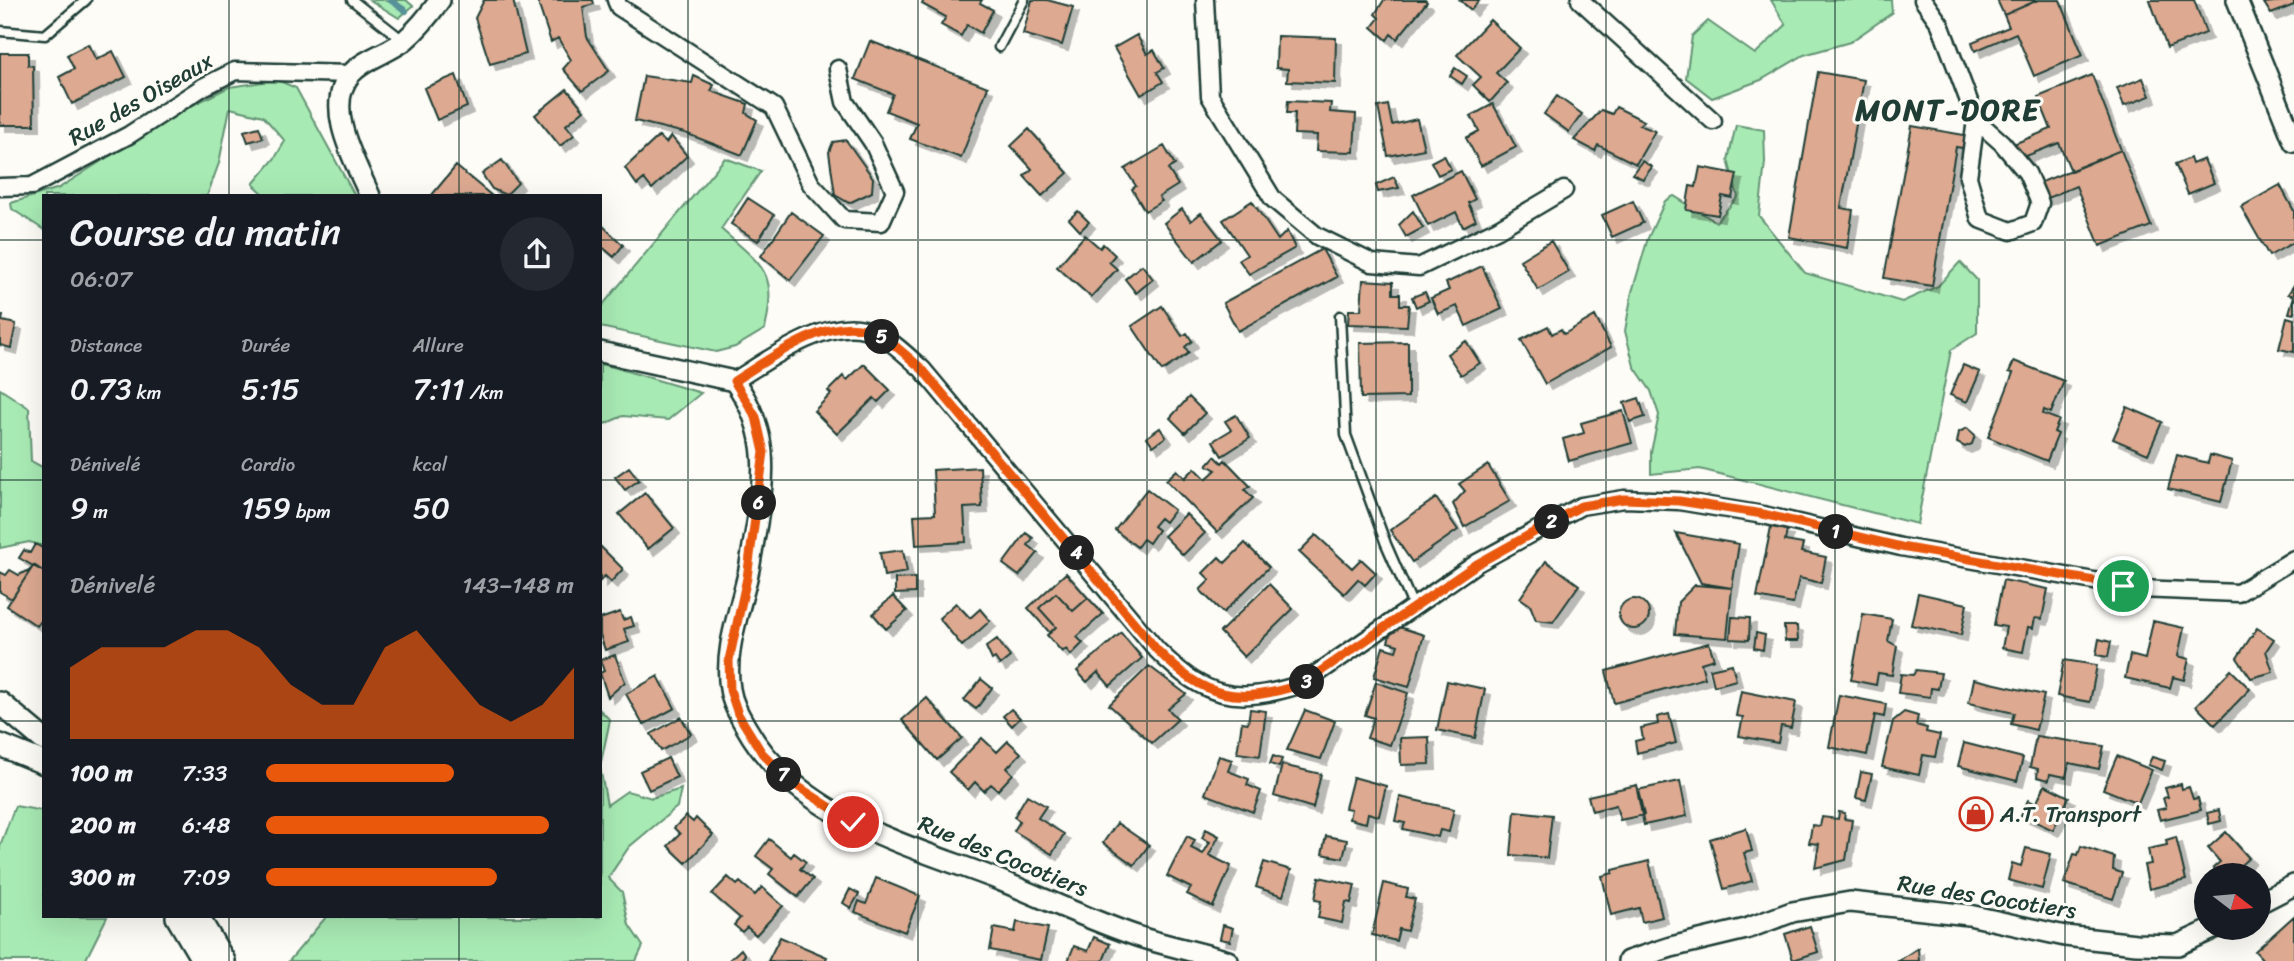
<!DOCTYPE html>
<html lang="fr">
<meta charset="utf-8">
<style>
body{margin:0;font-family:Sriracha,sans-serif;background:#242831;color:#f1f3f6;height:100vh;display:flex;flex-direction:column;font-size:26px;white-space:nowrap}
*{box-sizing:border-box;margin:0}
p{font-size:23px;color:#9ea1a6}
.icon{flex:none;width:38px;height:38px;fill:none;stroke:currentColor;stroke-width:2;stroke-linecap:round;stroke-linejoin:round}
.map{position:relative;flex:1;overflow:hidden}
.drawer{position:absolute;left:42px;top:194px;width:560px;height:724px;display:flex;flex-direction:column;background:#171b24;border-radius:0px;box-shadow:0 7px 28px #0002}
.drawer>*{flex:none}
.needle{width:46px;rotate:106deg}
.controls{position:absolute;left:2194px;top:863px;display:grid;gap:14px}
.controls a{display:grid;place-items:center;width:77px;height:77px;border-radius:50%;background:#171b24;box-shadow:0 7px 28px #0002;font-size:35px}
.pin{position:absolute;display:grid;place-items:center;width:60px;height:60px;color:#fff;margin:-30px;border:4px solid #fff;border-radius:50%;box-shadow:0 2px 7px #0007}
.km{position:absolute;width:35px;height:35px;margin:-18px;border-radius:50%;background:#222;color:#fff;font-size:19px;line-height:35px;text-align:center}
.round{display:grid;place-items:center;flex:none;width:74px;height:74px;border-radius:37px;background:#242831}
.headline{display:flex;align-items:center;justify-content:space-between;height:119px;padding:0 28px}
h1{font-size:38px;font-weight:600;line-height:52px}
.stats{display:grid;grid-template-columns:repeat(3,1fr);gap:10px;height:119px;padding:7px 28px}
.stats div{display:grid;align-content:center}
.stats b{font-size:30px;font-weight:600}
.stats small{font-size:19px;font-weight:400}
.stats p{font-size:19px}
.chart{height:196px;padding:14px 28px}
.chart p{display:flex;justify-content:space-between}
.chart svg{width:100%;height:126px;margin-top:7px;fill:#ea580c;opacity:.7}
ul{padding:0 28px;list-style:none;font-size:23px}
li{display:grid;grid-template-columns:112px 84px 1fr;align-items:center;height:52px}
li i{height:18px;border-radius:9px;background:#ea580c}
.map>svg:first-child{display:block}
.green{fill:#a8eab4;stroke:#649474;stroke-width:2}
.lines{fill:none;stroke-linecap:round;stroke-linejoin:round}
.stream{stroke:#579298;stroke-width:6}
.building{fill:#dda991;stroke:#1f3d34;stroke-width:2;filter:url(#shadow)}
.service-casing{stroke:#1f3d34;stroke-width:13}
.minor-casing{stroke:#1f3d34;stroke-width:21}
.tertiary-casing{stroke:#1f3d34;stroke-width:24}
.secondary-casing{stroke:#1f3d34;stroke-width:26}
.service{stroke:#fdfcf7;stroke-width:8}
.minor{stroke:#fdfcf7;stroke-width:16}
.tertiary{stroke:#fdfcf7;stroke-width:19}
.secondary{stroke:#fdfcf7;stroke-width:21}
.route-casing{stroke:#fff;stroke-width:14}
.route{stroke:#ea580c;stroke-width:9}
.grid{fill:none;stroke:#1f3d34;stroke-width:2;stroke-opacity:0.55}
.labels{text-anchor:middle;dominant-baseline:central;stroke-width:6;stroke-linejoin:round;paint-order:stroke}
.street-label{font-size:23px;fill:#1f3d34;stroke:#fdfcf7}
.poi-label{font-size:23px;fill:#1f3d34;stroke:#fdfcf7;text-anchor:start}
.district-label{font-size:30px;font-weight:bold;letter-spacing:2px;fill:#1f3d34;stroke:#fdfcf7}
</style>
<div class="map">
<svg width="2294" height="961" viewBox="0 0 2294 961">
<defs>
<filter id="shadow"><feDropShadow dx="6" dy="6" stdDeviation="0" flood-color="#0004"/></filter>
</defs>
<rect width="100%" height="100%" fill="#fdfcf7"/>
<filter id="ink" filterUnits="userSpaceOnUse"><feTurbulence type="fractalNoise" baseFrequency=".0143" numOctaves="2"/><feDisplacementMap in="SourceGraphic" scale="14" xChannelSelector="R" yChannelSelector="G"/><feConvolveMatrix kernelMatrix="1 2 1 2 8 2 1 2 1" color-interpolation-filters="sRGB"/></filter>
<g filter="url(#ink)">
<path class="green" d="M370,0H406L413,6L399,18Z
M1771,0H1891L1892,13L1850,42L1804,55L1761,80L1712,98L1686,78L1692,36L1708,21L1755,54L1786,25Z
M277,80L296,88L355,196H266L253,184L275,158L285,141L263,116L230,108L219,163L207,196H44V230L12,209L11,203L59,188L175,114L229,87Z
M1736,125L1764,130L1765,162L1759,216L1805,273L1902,302L1938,286L1960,262L1977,280V333L1951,350L1917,524L1700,469L1651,474V452L1659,415L1651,391L1634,366L1625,331L1632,292L1648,238L1665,201L1674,196L1716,222L1738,197L1728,160Z
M725,158L761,171L721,229C762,266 778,270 765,329L735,347L716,352L600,327V308Z
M600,364L613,367L701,393L668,420L623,416L600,426Z
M0,389L29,408L31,461L44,468V546L29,542L0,548Z
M600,710L610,720L600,767L607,805L627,791L652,798L681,789L677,807L629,847L608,878L622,892L629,925L643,946L636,961H289L326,917H600Z
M15,806L44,811V917H107L85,961H0V846Z"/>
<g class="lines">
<path class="stream" d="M390,0L406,11"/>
</g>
<path class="building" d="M484,0H513L526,54L490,64L475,18Z
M537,0H593L594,4L583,7L587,37L609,71L582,91L563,69L571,60L558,38L551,42Z
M924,0H982L980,3L993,10L981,33L967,25L961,36L941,25L946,17L922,4Z
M1032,0H1047L1073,7L1062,45L1023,34Z
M1384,0H1425L1427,2L1397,39L1391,34L1387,40L1372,27L1379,18L1375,14Z
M1460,0H1480L1471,10Z
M1997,0H2038L2004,15Z
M2038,0H2060L2083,55L2034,76L2016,33L1975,51L1972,42L2009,27L2004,15Z
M2150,0H2194L2206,33L2167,48Z
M2294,0V5L2271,14L2264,3Z
M1490,20L1520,48L1496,73L1507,83L1490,102L1473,85L1481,77L1457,55Z
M1137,35L1147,54L1154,50L1164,68L1157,72L1163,82L1141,95L1114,48Z
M1277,36L1336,38L1335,83L1287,81L1288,69L1276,68Z
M870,41L988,87L961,158L910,139L917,123L886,111L893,94L855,79Z
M88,44L96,60L113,51L126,77L72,104L59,77L74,69L67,55Z
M0,53H28V65L33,66L34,125H0Z
M1455,68L1467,76L1462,84L1450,76Z
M1818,72L1864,80L1841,208L1853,210L1847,248L1789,237Z
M456,75L467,107L437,120L424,88Z
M2092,75L2121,150L2071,171L2059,143L2021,158L2011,145L2051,129L2038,97Z
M644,76L692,83L694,76L714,85L711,91L748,104L746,113L757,120L742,155L685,133L635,121Z
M2143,78L2150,96L2124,106L2117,88Z
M567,89L584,110L566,125L574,135L560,146L535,115Z
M1557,96L1582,114L1569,132L1544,114Z
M1288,101L1331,103L1330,112L1356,114L1354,152L1316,151L1317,135L1294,134L1295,113H1287Z
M1493,104L1516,147L1481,166L1466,138L1479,131L1471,116Z
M1388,105L1392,125L1417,119L1424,149L1388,156L1378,107Z
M1616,107L1644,121L1639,125L1655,131L1636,164L1598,145L1595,151L1574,140L1601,110L1612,114Z
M1912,126L1970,136L1968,149L1956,147L1932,286L1884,278Z
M259,127L263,138L248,142L244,131Z
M1029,129L1068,173L1042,196L1024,176L1032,169L1011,146Z
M659,136L666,143L671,136L687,156L652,189L644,179L637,185L625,168Z
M846,140L873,178L872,192L849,203L835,195L829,152L833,142Z
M1164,146L1175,165L1168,169L1178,185L1159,197L1162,201L1145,211L1132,189L1136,186L1125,169Z
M2121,150L2151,226L2100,246L2076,186L2045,199L2039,183Z
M1444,155L1451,169L1438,175L1431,162Z
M2190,158L2192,164L2204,159L2214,183L2188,194L2175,164Z
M502,160L518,183L506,195L492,189L482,174Z
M1642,161L1652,167L1643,179L1632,174Z
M456,166L492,196H431Z
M1700,167L1737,174L1732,198L1722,196L1718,215L1686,210L1690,186L1696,187Z
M1461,171L1475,199L1468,203L1476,220L1463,227L1456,212L1428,226L1413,195Z
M1394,177L1399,188L1378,192L1376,185Z
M2280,185L2294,211V242L2269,256L2241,207Z
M748,198L774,215L758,241L731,224Z
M1252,201L1278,240L1287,231L1295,248L1249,274L1239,260L1247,255L1223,220Z
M1633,201L1643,223L1612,237L1602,215Z
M1182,209L1191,221L1201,213L1222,240L1194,262L1164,223Z
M1078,211L1089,222L1080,231L1069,219Z
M1413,211L1423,228L1406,237L1399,225Z
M791,212L824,236L790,280L761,256Z
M601,224L623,245L614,257L600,245Z
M1085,235L1100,248L1103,244L1115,255L1109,262L1117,269L1091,297L1057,267Z
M1551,241L1569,272L1538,290L1520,260Z
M1322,249L1337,277L1238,331L1223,303Z
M1142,265L1153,279L1136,293L1125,279Z
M1482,266L1502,309L1466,326L1457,306L1438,314L1431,298L1449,290L1446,283Z
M1363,280L1393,282V294H1400V305H1409L1407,326L1348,324L1349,310H1361Z
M2294,285V314L2289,313L2294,296L2288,294Z
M1425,292L1429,301L1416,307L1412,297Z
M1162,306L1182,336L1187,333L1192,341L1185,347L1189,353L1162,371L1132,326Z
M0,315L3,316L2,321L16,324L11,348L0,345Z
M1595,316L1611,347L1545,384L1521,340L1548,326L1552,334L1561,329L1564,334Z
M2287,317L2294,319V352L2279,349Z
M1466,341L1480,363L1461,375L1447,354Z
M1408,342V397L1361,398L1360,343Z
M2014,361L2064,381L2051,413L2044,410L2043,414L2059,420L2054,432L2058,434L2047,461L1988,437L2013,373L2009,372Z
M864,364L890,390L878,402L874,398L837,434L814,411L831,394L828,391L843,376L847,380Z
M1963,365L1980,372L1967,402L1950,395Z
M1189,397L1205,413L1185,433L1170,418Z
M1639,398L1645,417L1630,422L1624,403Z
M2127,407L2162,422L2148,454L2113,439Z
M1623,411L1632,443L1569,461L1563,439L1584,433L1581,423Z
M1236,415L1250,438L1222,456L1213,441L1231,430L1225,421Z
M1160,428L1166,437L1153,446L1147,437Z
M1967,428L1975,435L1972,444L1965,447L1957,443L1959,432Z
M2177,455L2208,463L2210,455L2232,461L2221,502L2168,489Z
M1215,456L1222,463L1225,460L1250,486L1245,490L1253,498L1217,532L1166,480L1177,470L1185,478L1195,468L1206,479L1216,470L1207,465Z
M1488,465L1510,501L1464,527L1453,504L1465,491L1459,484Z
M629,467L639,480L625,490L615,477Z
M980,467L982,507L964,508L966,542L916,545L914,515L935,514L933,470Z
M1147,489L1174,510L1165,522L1160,518L1153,526L1158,530L1149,543L1143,539L1137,547L1115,530Z
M645,493L674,528L648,549L619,514Z
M1436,498L1458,530L1412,562L1390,530Z
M1186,514L1205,533L1183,555L1164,536Z
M1771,527L1787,530L1785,541L1803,544L1801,552L1826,557L1821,583L1799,578L1793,604L1757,597Z
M1026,533L1033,538L1028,545L1038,553L1019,576L1003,564Z
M1676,533L1739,544L1732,588L1701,583Z
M1316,535L1352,568L1361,559L1376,573L1365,585L1358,579L1344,594L1299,552Z
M1245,543L1269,567L1223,613L1200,590L1210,580L1203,573L1219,557L1225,563Z
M35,544L44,549V572L19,558L24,550L30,553Z
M600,546L623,569L611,582L605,576L600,581Z
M903,550L907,572L884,576L880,553Z
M1546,561L1579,585L1553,622L1536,620L1530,605L1520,598Z
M34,565L44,572V617L37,626L7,606Z
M31,569L12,599L0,592V572L6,575L10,570L19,575Z
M1066,573L1088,598L1073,611L1056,593L1039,608L1056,627L1050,633L1028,608Z
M915,578V593L895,594V579Z
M2003,580L2048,589L2042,619L2035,618L2033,628L2028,627L2023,652L2002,648L2006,627L1994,625Z
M1269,584L1293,609L1244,657L1220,632Z
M1695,585L1732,588L1727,638L1675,634L1678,602Z
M1056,593L1073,611L1088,598L1103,614L1077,637L1083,643L1071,655L1066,649L1062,652L1047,635L1056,627L1039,608Z
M1918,593L1967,604L1961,635L1911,625Z
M893,596L907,611L886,629L873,614Z
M1619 614a15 15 0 1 1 30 0a15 15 0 1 1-30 0Z
M956,603L970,618L980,609L990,621L962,646L939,618Z
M620,612L623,620L631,617L634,626L624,629L629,642L605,650L600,635V619Z
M1863,614L1892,619L1888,641L1897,646L1892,675L1878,673L1876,685L1851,680Z
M1732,617L1750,618L1749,640L1730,639Z
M2153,621L2184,628L2178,656L2189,659L2184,680L2173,677L2170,688L2125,678L2130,655L2145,659Z
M1393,625L1424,635L1409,687L1374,677L1383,647L1396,651L1398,645L1388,642Z
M1784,626H1797L1798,641H1785Z
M2257,628L2274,639L2266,651L2273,672L2251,678L2237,658Z
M1121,633L1142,658L1110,686L1098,672L1087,682L1077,671Z
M1756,633L1765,635L1763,650L1754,648Z
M997,639L1010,657L1000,665L995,658L992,660L986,647Z
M2099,639L2111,642L2108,657L2096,655Z
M1709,643L1714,659L1701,663L1705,678L1614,703L1606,671Z
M615,655L625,682L608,697L600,673L604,671L600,660Z
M2064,660L2097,665L2090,702L2057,696Z
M1732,664L1736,680L1714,686L1710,669Z
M1149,666L1186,694L1168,709L1178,719L1152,743L1109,705Z
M1916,670L1941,673L1938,689L1931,688L1930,697L1898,693L1901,674L1913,675Z
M2231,670L2250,689L2215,725L2196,706Z
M658,676L675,708L643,725L626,694Z
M981,679L992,688L976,709L964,700Z
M1974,679L2044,695L2036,730L2011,724L2014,713L1969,703Z
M1447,681L1485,689L1475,738L1437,730Z
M1376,682L1408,693L1390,745L1367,738L1374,718L1365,715Z
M1741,691L1796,702L1791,728L1781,726L1778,743L1739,736L1743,717L1736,716Z
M1839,695L1886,704L1884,717L1875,715L1867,755L1829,747Z
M927,698L962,738L937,760L902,720Z
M1011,709L1020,718L1012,726L1003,716Z
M1250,709L1266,711L1260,756L1237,753L1242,722L1248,723Z
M1305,710L1335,721L1321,759L1287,750Z
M1904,712L1918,716L1916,725L1927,728L1926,732L1940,735L1935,757L1923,755L1919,775L1882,767L1893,721Z
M1669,714L1676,743L1637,753L1635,741L1643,739L1641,728L1658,724L1657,717Z
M681,717L691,734L661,751L651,734Z
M2036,736L2104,746L2099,769L2069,763L2066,777L2050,774L2049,780L2037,777L2038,769L2030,767Z
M1429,737L1430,764L1401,765L1400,738Z
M982,738L997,752L1008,741L1021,753L1007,768L1013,774L998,790L991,784L984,791L975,782L968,790L949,772Z
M1964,743L2023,758L2017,781L1958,766Z
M1219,756L1232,760L1228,771L1249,779L1247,785L1261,791L1253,812L1205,794Z
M1273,756L1282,759L1279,767L1270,764Z
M2117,756L2152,770L2138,803L2103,789Z
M2152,757L2165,761L2162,770L2148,765Z
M668,758L677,777L649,790L640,771Z
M1282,765L1321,774L1313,808L1274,796Z
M1861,772L1872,774L1866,800L1856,798Z
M1353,777L1386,786L1379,816L1368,813L1366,823L1349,819L1351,809L1345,808Z
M1680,781L1687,816L1644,825L1637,790Z
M2181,784L2182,789L2189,787L2193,799L2198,798L2201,810L2160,820L2157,810L2166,808L2163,798L2168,797L2165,788Z
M1637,785L1644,815L1620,820L1616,805L1592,811L1588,796Z
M2045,785L2069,797L2053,830L2021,815L2028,800L2036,804Z
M1027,795L1046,806L1038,818L1064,834L1052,854L1014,831L1020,821L1014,817Z
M1400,797L1454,809L1449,832L1440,830L1438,837L1403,829L1405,823L1395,821Z
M2219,810L2221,821L2209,824L2207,813Z
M1515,811L1552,815L1547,858L1511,855Z
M1839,812L1845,813L1844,819L1852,820L1846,860L1815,868L1819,844L1809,843L1812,825L1820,826L1822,817L1838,819Z
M686,816L693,822L696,818L713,835L686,863L668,846L680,834L674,828Z
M1117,823L1149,845L1134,865L1103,843Z
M1746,828L1752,851L1744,853L1752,881L1724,889L1710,839Z
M1206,829L1219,836L1209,855L1231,866L1213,907L1187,894L1191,888L1167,876L1187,836L1195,840L1191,848L1203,854L1210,842L1202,838Z
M2226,832L2249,858L2229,875H2219L2213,868L2220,862L2208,848Z
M1326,836L1347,840L1343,858L1322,854Z
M2176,837L2186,880L2149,889L2144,865L2151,864L2148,849L2167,845L2166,840Z
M769,839L791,857L794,853L806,862L800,869L813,879L798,897L769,874L773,869L756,856Z
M2081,846L2114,857L2113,870L2122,873L2113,899L2064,883L2074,854L2078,855Z
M2026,848L2051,854L2042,889L2008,880L2012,863L2021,866Z
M1649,861L1662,917L1642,922L1639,908L1611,915L1602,876L1613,873V870Z
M1264,862L1291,870L1283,896L1256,887Z
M728,877L737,885L740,882L755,895L762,887L783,906L756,935L747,927L742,932L734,925L740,918L712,894Z
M1319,877L1355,885L1351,903L1346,902L1342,923L1318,918L1321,901L1315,900Z
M876,878L920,896L905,932L855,912L859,901L866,904Z
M1384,883L1408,889L1406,897L1415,899L1407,931L1399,929L1396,941L1372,935Z
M850,889L859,894L851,908L843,903Z
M2294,916V961H2264L2255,951Z
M1017,922L1048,928L1041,960L990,950L994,928L1015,932Z
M1223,925L1233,928L1230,941L1220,939Z
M1810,926L1818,952L1793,960L1785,934Z
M780,937L827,957L825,961H768Z
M1094,937L1110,944L1103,961H1068L1074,946L1088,951Z
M1918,948L1919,961H1898Z
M741,949L745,955L740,961H728Z"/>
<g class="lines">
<defs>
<path id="service" d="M352,0L404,41
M0,31L45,35L86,0
M999,47L1024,0
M1340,316L1346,435L1386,544L1414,608"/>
<path id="minor" d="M616,0L619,7L774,107L811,184L844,220L881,222L895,191L873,143L845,102L838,69
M1205,0L1210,96L1273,199L1317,236L1372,263L1419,267L1498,229L1564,190
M1580,0L1713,121
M1923,0L1940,24L1976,120L2002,143L2027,173L2040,203L2033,223L2011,231L1980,219L1968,177L1976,120
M0,187L32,186L129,135L203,87L235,71L351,74
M734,381C767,361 823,319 864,329C887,335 905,354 922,369L1157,650C1206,699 1236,705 1302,684L1477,563L1581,506L1624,499L1679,501L1763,515L1901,547L2139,589L2238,593L2294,559"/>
<path id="tertiary" d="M2237,0L2294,142
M370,196C356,163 323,108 350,75C363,59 389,53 405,40C418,29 430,14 440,0
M600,352L734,381C778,441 761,496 750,564C743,604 723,647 730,689C732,703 739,715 746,727C796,816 905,844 994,878C1044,898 1095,923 1146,939C1173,947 1201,953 1228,961
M2259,903L2294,885
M1628,961L1671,947L1746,929L1792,912L1850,902L1969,915L2065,936L2136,944L2178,945L2215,928"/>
<path id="secondary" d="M0,703L44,740
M0,745L44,763
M177,917L203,961
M198,917L224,961"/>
</defs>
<use href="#service" class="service-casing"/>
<use href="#minor" class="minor-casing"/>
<use href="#tertiary" class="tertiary-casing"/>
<use href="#secondary" class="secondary-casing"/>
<use href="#service" class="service"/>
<use href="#minor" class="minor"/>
<use href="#tertiary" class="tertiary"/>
<use href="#secondary" class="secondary"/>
</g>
</g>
<g class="lines" filter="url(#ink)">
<defs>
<path id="route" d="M853,822L791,782L762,753L738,714L730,690L729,660L747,578L764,452L756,417L734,381C767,361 823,318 864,329C887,335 904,354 922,369L1157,650C1206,699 1236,705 1302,684L1477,564L1581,506L1624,499L1679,501L1763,514L1901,547L2123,586"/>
</defs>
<use href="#route" class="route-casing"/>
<use href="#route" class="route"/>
</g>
<path class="grid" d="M229,0V196M459,0V196M688,0V961M918,0V961M1147,0V961M1376,0V961M1606,0V961M1835,0V961M2065,0V961M0,240H44M600,240H2294M0,480H44M600,480H2294M0,721H44M600,721H2294M229,917V961M459,917V961"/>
<defs>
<symbol id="shop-ring" viewBox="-11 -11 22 22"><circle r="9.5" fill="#fdfcf7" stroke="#c8321e" stroke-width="1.5"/><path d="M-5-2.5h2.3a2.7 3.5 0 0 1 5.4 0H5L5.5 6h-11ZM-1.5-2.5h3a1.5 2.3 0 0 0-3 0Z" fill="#c8321e"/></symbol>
</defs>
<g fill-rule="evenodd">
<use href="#shop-ring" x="1957" y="795" width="38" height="38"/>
</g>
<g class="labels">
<g class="street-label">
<text transform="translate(141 99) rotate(-30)">Rue des Oiseaux</text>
<text transform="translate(1003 856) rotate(22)">Rue des Cocotiers</text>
<text transform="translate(1987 897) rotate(9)">Rue des Cocotiers</text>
</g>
<g class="poi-label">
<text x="2000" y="814">A.T. Transport</text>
</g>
<g class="district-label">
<text x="1948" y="110">MONT-DORE</text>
</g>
</g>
</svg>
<div class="controls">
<a><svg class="needle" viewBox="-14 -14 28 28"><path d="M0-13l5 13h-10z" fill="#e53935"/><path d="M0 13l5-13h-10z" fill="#9ea1a6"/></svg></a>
</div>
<div class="pin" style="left:2123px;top:586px;background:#1e9e55"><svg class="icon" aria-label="arrive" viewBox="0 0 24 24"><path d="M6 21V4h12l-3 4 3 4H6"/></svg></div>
<div class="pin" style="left:853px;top:822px;background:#d93025"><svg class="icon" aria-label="check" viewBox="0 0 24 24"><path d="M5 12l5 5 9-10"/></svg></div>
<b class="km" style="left:1836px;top:532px">1</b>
<b class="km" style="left:1552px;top:522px">2</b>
<b class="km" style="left:1307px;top:682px">3</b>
<b class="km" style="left:1077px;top:553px">4</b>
<b class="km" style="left:882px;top:337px">5</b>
<b class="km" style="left:759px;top:503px">6</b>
<b class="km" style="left:784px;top:775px">7</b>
<section class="drawer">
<div class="headline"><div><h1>Course du matin</h1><p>06:07</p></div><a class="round"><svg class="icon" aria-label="share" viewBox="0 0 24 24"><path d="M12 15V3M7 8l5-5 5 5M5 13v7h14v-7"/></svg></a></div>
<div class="stats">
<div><p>Distance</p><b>0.73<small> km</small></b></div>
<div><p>Durée</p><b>5:15</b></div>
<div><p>Allure</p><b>7:11<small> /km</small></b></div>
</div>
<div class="stats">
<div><p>Dénivelé</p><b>9<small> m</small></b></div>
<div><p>Cardio</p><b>159<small> bpm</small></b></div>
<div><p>kcal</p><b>50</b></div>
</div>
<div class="chart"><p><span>Dénivelé</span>143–148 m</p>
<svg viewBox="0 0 160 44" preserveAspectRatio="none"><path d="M0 44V19L10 12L20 12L30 12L40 6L50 6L60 12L70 25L80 32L90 32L100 12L110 6L120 19L130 32L140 38L150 32L160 19V44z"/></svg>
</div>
<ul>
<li><b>100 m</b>7:33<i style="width:61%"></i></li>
<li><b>200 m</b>6:48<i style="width:92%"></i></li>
<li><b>300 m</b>7:09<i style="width:75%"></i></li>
</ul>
</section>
</div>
